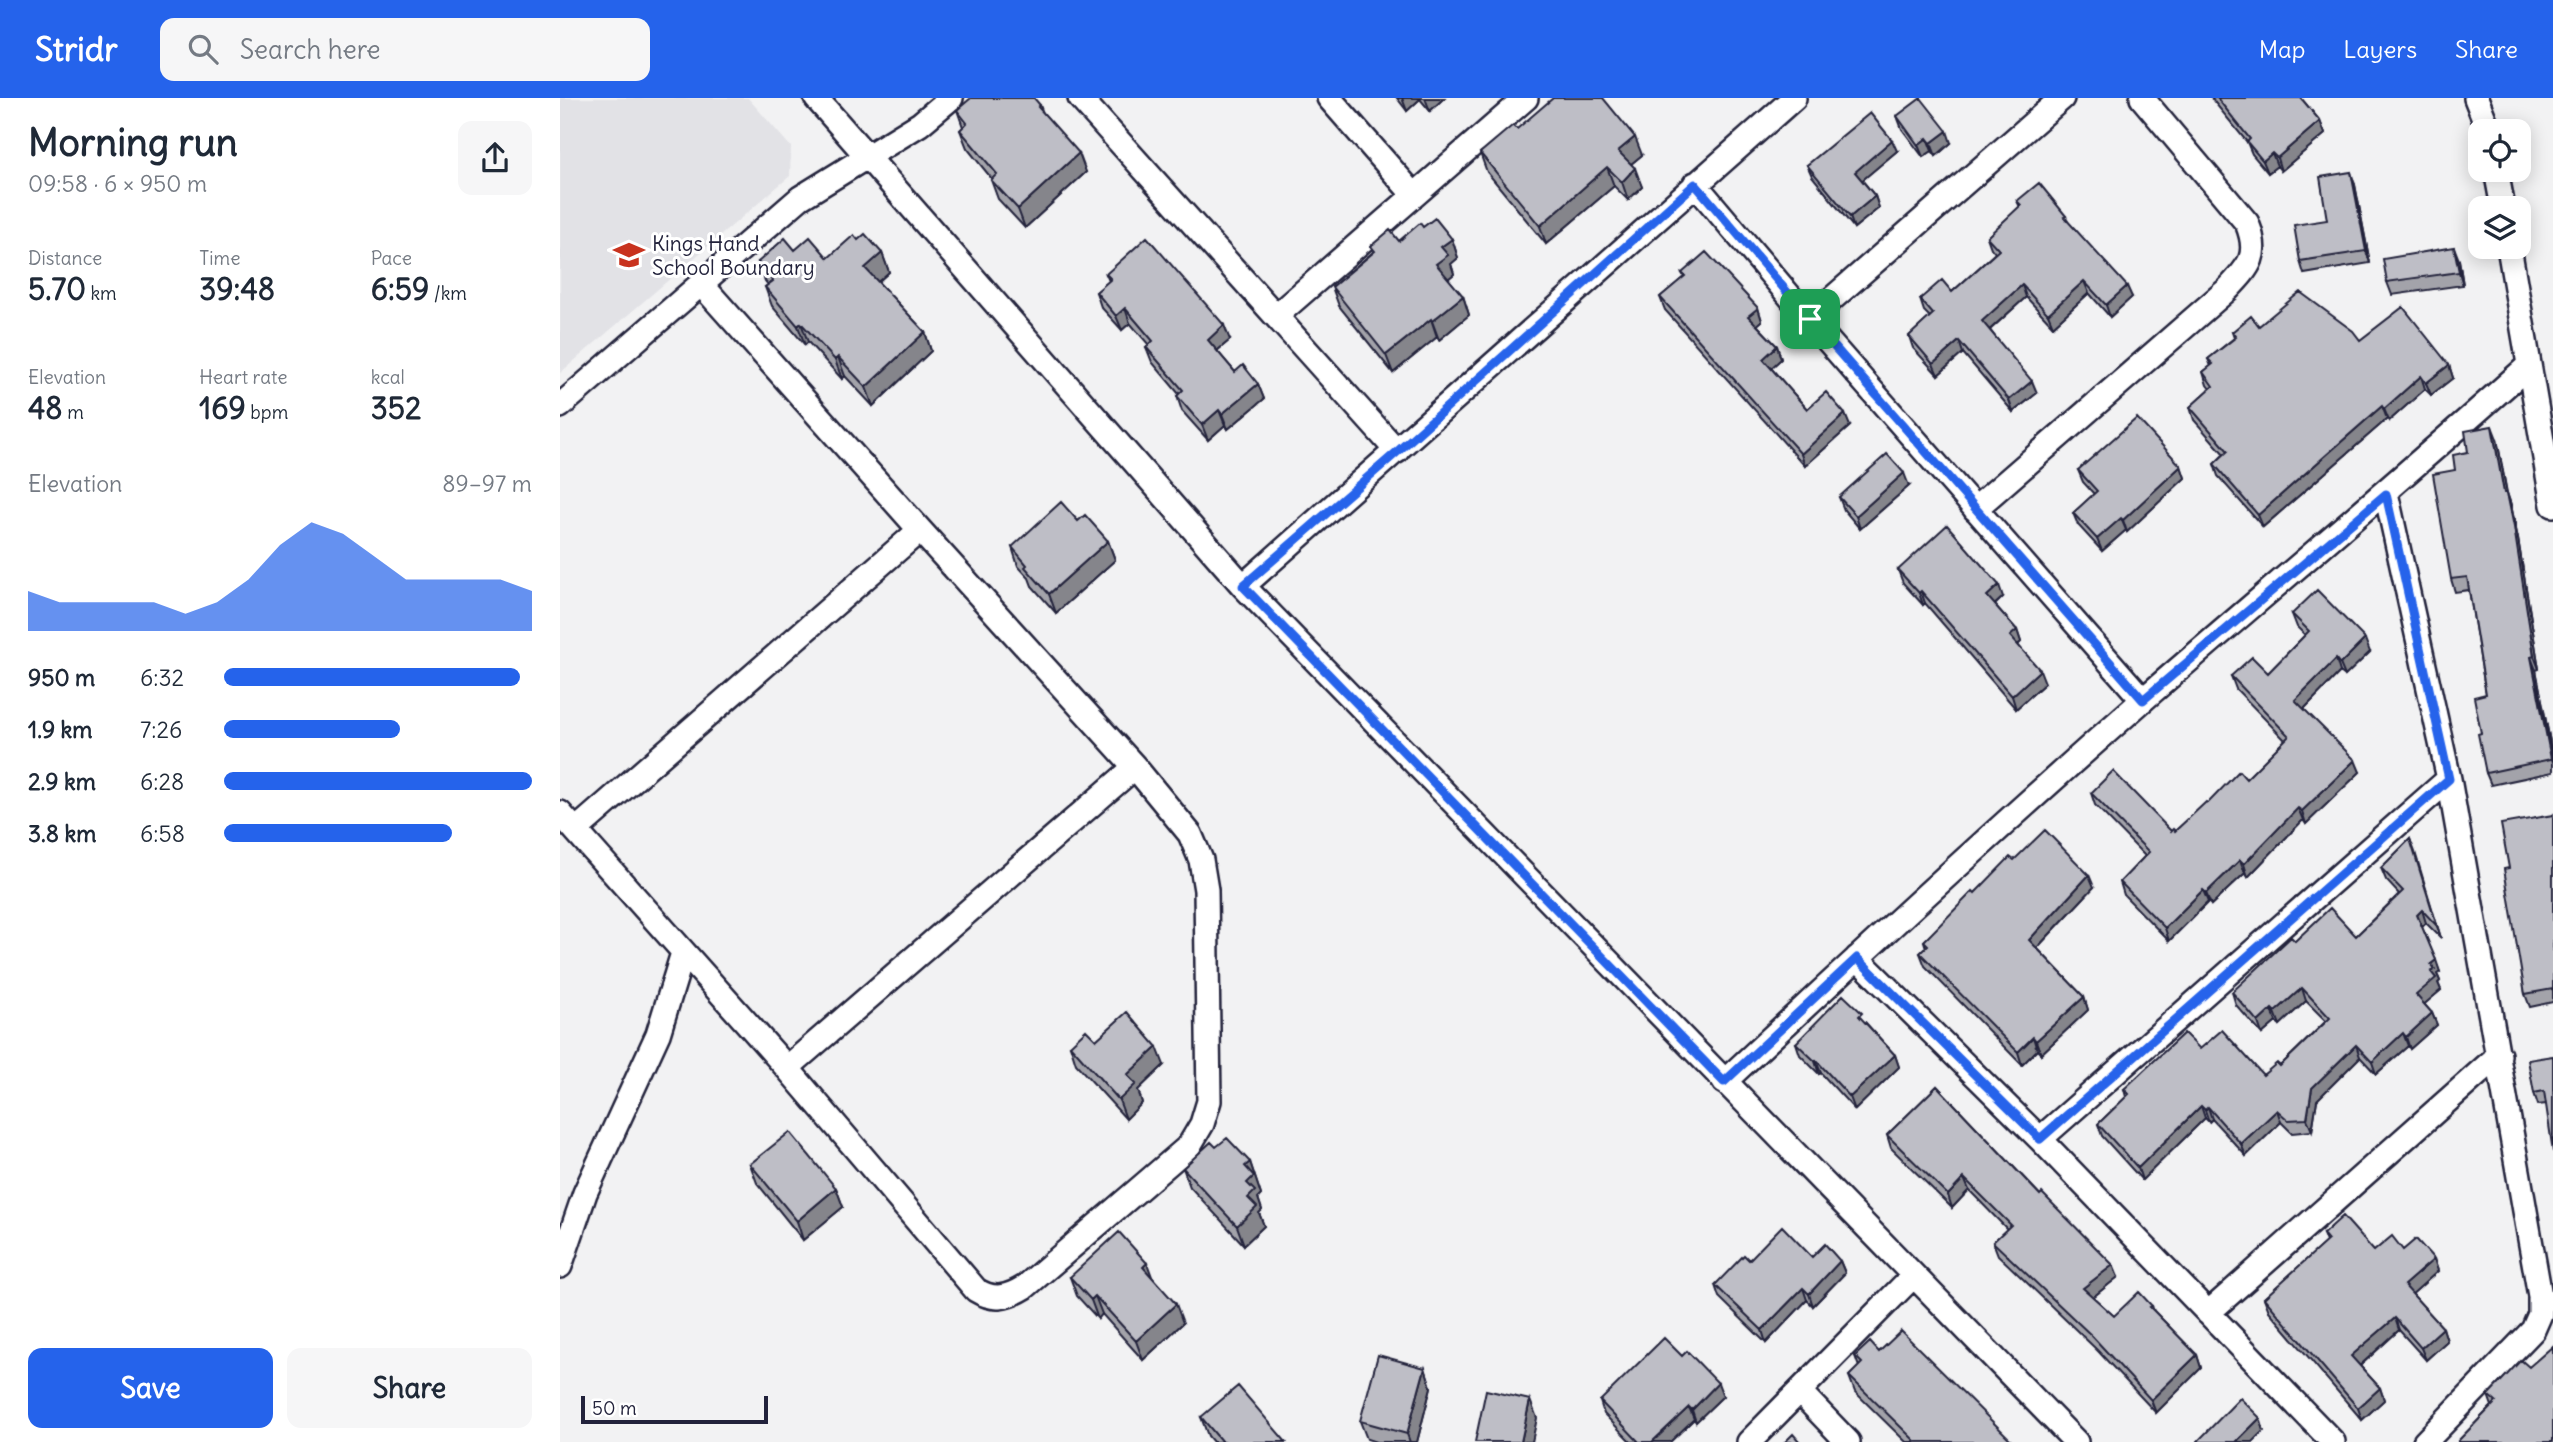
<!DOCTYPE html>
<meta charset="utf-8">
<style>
body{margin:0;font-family:Delius,sans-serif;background:#f6f6f7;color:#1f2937;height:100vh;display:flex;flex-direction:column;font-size:26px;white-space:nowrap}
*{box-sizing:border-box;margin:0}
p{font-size:23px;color:#747a83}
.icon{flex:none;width:38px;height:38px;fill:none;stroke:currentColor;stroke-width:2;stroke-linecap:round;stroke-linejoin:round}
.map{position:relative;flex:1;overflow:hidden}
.drawer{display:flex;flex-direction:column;background:#fff;width:560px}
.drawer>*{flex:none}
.controls{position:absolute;left:1908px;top:21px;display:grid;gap:14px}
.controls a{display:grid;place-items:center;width:63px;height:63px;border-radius:14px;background:#fff;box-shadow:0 4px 18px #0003;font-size:35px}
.scale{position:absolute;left:21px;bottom:18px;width:187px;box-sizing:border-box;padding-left:7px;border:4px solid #22223b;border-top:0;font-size:19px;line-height:24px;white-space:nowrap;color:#22223b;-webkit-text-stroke:5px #fff;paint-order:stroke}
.pin{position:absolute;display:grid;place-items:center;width:60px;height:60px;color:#fff;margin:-30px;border-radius:14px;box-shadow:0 4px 10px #0006}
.round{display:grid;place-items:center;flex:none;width:74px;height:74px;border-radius:14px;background:#f6f6f7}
.summary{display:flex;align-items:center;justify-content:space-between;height:119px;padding:0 28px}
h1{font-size:38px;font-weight:700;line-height:52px}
.metrics{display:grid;grid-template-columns:repeat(3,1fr);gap:10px;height:119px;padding:7px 28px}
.metrics div{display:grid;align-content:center}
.metrics b{font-size:30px;font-weight:700}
.metrics small{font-size:19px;font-weight:400}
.metrics p{font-size:19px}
.chart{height:196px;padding:14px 28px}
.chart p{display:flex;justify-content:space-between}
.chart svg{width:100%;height:126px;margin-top:7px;fill:#2563eb;opacity:.7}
.cta{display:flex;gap:14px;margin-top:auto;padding:14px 28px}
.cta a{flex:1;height:80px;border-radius:14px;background:#2563eb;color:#fff;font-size:28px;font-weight:700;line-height:80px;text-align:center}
.cta a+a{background:#f6f6f7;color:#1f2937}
ul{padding:0 28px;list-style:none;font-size:23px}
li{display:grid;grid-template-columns:112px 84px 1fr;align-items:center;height:52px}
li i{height:18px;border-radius:9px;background:#2563eb}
header{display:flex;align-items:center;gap:42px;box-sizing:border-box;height:98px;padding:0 35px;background:#2563eb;color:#fff}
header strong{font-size:33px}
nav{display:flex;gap:38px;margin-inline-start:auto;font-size:24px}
.search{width:490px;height:63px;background:#f6f6f7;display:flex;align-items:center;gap:18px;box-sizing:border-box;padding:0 24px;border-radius:14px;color:#747a83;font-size:26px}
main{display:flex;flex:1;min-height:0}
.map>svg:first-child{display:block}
.built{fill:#e2e2e6}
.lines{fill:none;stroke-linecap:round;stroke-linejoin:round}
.minor-casing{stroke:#22223b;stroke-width:28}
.minor{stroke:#fff;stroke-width:23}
.wall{fill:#a3a3aa;stroke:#22223b;stroke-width:2}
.shaded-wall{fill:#85858b;stroke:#22223b;stroke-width:2}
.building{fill:#bebec6;stroke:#22223b;stroke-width:2}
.route-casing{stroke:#fff;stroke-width:14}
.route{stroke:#2563eb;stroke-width:9}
.labels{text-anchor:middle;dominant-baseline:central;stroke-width:6;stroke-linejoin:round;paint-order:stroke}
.poi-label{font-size:21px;fill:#22223b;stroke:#fff;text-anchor:start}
</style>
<header>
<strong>Stridr</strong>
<div class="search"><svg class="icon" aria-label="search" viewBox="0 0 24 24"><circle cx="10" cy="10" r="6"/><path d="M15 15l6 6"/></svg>Search here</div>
<nav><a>Map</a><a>Layers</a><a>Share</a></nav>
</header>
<main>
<section class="drawer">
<div class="summary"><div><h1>Morning run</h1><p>09:58 · 6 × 950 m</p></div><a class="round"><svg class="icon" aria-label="share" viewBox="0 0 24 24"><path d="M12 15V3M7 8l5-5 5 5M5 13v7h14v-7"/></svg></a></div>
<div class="metrics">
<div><p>Distance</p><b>5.70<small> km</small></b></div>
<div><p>Time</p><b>39:48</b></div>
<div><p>Pace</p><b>6:59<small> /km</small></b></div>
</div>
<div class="metrics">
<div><p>Elevation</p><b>48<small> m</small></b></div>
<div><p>Heart rate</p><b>169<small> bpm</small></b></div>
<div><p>kcal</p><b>352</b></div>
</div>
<div class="chart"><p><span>Elevation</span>89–97 m</p>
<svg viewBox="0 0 160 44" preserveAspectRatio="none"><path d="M0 44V30L10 34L20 34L30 34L40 34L50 38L60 34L70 26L80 14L90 6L100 10L110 18L120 26L130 26L140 26L150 26L160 30V44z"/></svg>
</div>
<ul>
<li><b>950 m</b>6:32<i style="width:96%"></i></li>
<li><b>1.9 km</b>7:26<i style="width:57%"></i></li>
<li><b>2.9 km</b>6:28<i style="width:100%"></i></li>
<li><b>3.8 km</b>6:58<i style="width:74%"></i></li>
</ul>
<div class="cta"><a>Save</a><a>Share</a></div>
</section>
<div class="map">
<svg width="1993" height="1344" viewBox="0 0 1993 1344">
<rect width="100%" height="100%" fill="#f2f2f3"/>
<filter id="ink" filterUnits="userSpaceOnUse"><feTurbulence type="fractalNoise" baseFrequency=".0143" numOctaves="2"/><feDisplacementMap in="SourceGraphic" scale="14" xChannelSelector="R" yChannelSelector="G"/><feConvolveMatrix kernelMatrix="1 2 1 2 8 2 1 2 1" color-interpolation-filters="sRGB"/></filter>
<g filter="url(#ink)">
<path class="built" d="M0,0H188L231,49L230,78L0,275Z"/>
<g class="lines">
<defs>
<path id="minor" d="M256,0L683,488L1516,1344
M520,0L837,353
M769,0L854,97
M1916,0L1929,33
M1936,72L1943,110
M1135,86L1249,221L1583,602
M1949,149L1993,407
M717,217L966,0
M1249,221L1502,0
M0,308L240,100L360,26L391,0
M1826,395L1889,681L1980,1198V1216L1973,1232L1865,1344
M1415,411L1668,191C1690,168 1700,157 1687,125L1582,0
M683,488L1234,0
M0,715L227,970L416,1192C434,1203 447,1200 465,1189L629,1048L642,1026L649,1003L646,792L641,762L630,736L575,669L360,432L141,186
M16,732L360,432
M1297,860L1480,1041L1773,1344
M227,970L575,669
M1164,984C1302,855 1442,726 1584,601C1712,490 1842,381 1968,268
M1480,1041L1889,681
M0,1168L25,1095L98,936L123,855
M1648,1215L1939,957
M1240,1294L1288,1344
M1189,1344L1353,1178"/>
</defs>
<use href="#minor" class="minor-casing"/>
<use href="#minor" class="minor"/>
</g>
<path class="wall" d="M837,0H884L870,13L860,1L847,13Z
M1651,0H1741L1760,23L1765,36L1721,73L1717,68L1708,75L1692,56L1687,44Z
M480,7L483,15L526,74L465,130L438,101L431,82L432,81L407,50L400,32L403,29L397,12Z
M1337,18L1391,45L1376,58L1372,53L1363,59L1342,31Z
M957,31L1082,57L1071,66L1082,89L1068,102L1054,88L986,146L927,74L920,55Z
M1337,53L1302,82L1315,98L1319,110L1294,130L1252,78L1247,67Z
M1795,87L1810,165L1744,176L1740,163Z
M1457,103L1506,118L1508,124L1572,199L1550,219L1529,195L1493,228L1466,199L1430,232L1477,295L1453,314L1403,255L1378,277L1353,250L1349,238L1370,219L1364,213L1360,201L1392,194L1435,155L1431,150L1427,139L1460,109Z
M863,129L892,141L898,160L891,166L894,176L888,181L903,198L909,217L879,242L877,239L833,275L779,208L772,189L813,154L811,148L839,143Z
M298,142L322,155L329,174L318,184L365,234L371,253L313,308L285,278L282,281L248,244L245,247L212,208L205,189L208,187L205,183L198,164L235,152L268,160Z
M1899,162L1903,187L1832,197L1827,184Z
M1122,175L1198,210L1202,223L1197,227L1217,248L1221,261L1211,270L1247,311L1290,328L1245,368L1105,212L1100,199L1124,179Z
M546,176L670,242L657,253L675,274L698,286L704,301L668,331L665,327L648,342L622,313L617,298L619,296L592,264L586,249L589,247L570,225L562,232L541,209L536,194L549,183Z
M1699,228L1800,242L1889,267L1893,280L1871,297L1865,291L1829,323L1827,321L1703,429L1658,378L1654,366L1664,356L1634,322L1630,309L1650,291L1647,287L1643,274L1651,268L1648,261L1674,240L1672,234Z
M1937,341L1947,395L1951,407L1958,441L1979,571L1976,572L1993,659V674L1931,687L1926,675L1921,635L1926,596L1909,492L1895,494L1891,481L1895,372L1908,354Z
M1621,368L1625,380L1567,434L1566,432L1542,453L1518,427L1513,415L1534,396L1523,384L1518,372Z
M1349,388L1300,431L1284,412L1279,399Z
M518,423L548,443L555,462L496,515L472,488L469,480L458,468L452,449Z
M1338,472L1443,499L1435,507L1457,532L1461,544L1458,547L1485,585L1456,611L1365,505L1363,507L1343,485Z
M1732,516L1810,554L1785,578L1780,574L1744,611L1800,674L1746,726L1743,722L1688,779L1685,775L1651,807L1648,804L1609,843L1564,797L1560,784L1585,758L1535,707L1531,695L1611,733H1615L1648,705L1686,681L1725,642L1676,591L1671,578L1708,575L1745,537L1737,529Z
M1993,717V904L1970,909L1965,896L1949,770Z
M1850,741L1881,840L1866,825L1862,829L1880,874L1877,876L1880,883L1878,885L1881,892L1864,906L1872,915L1877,927L1850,951L1848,948L1816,976L1800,959L1757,1002L1752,1033L1732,1035L1721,1024L1686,1058L1652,1021L1649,1024L1645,1020L1582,1082L1542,1038L1538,1026L1566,999L1564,991L1640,951L1703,977L1720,968L1766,923L1746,903L1720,927L1716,924L1702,936L1676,907L1672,894L1735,843L1796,838L1839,796L1826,782L1821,770Z
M1454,762L1534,789L1477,850L1524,899L1528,912L1481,956L1477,952L1462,967L1365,868L1360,855L1366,850L1364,843L1415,795Z
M1305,924L1335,957L1339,969L1295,1012L1261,975L1259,976L1240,957L1236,945Z
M536,942L604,967L578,992L582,1005L566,1021L516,966L510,947Z
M1993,958L1986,1006L1978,1007L1974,995Z
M1377,988L1558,1179L1533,1199L1554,1218L1592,1208L1594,1213L1637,1257L1641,1270L1596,1315L1537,1252L1438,1157L1433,1144L1447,1131L1409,1092L1392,1110L1331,1050L1327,1037Z
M656,1049L690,1064L701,1097L698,1100L702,1112L699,1115L704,1128L684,1147L630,1089L623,1070Z
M190,1066L276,1090L283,1109L243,1142L197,1085Z
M1763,1136L1814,1153L1843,1152L1874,1161L1878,1173L1852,1196L1883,1230L1887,1243L1866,1262L1839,1232L1800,1268L1820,1290L1824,1302L1802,1322L1709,1213L1704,1200L1766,1144Z
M1252,1159L1280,1163L1285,1175L1253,1208L1247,1202L1206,1245L1159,1199L1155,1187L1189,1162Z
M510,1179H592L623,1225L583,1262L542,1216L538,1221L517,1198Z
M1319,1254L1453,1344H1346L1295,1294L1289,1278L1299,1269L1295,1258Z
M1969,1269L1993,1344H1898V1343L1932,1308L1928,1297Z
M865,1270L871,1289L857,1344H816L807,1341L800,1323Z
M1163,1298L1136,1324L1134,1321L1110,1344H1071L1044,1316L1040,1303Z
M641,1319L726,1344H653L648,1338Z"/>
<path class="shaded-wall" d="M842,0H859L860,1L847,13Z
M865,0H884L870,13Z
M1760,23L1765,36L1721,73L1717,60Z
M1387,33L1391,45L1376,58L1371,45Z
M1075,39L1082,57L1065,71L1058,53Z
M1367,40L1372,53L1363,59L1358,47Z
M1332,42L1337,53L1299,85L1295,74Z
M519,55L526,74L465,130L458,111Z
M1712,55L1717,68L1708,75L1703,63Z
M1047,69L1054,88L986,146L980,128Z
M1075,70L1082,89L1068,102L1062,84Z
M1791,74L1795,87L1810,165L1806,153Z
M1315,98L1319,110L1294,130L1290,119Z
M892,141L898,160L891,166L894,176L883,185L876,166L881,149Z
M1894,149L1899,162L1903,187L1899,174Z
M322,155L329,174L312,189L305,170Z
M1524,183L1529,195L1493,228L1488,216Z
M1462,187L1466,199L1426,235L1422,223Z
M1567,188L1572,199L1550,219L1546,207Z
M903,198L909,217L879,242L872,223Z
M565,210L570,225L562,232L556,218Z
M1198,210L1202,223L1193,231L1188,218Z
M871,221L877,239L833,275L826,257Z
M241,225L248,244L245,247L238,228Z
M664,227L670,242L653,256L648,242Z
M365,234L371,253L313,308L306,289Z
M1399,243L1403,255L1378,277L1373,266Z
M1217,248L1221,261L1208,273L1203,261Z
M278,259L285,278L282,281L275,262Z
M1889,267L1893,280L1871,297L1866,285Z
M1861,278L1865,291L1829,323L1824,311Z
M1472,283L1477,295L1453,314L1449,302Z
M698,286L704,301L668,331L662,316Z
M1822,308L1827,321L1703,429L1698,417Z
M659,312L665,327L648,342L642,327Z
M1285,316L1290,328L1245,368L1241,356Z
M1932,328L1937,341L1949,408L1944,395Z
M1621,368L1625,380L1567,434L1563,422Z
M1344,375L1349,388L1300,431L1296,418Z
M1947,395L1951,407L1958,441L1979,571L1974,558Z
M1561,420L1566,432L1542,453L1537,441Z
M548,443L555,462L496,515L489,496Z
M1439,487L1443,499L1431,510L1427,498Z
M1361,493L1365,505L1363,507L1359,495Z
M1457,532L1461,544L1454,550L1450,538Z
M1805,541L1810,554L1785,578L1780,566Z
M1971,559L1976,572L1993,659V665Z
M1776,561L1780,574L1740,615L1735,602Z
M1480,572L1485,585L1456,611L1452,598Z
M1795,662L1800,674L1746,726L1742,713Z
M1738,710L1743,722L1688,779L1684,766Z
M1850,741L1855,754L1881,840L1877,828Z
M1680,762L1685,775L1651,807L1646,795Z
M1529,777L1534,789L1473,854L1469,842Z
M1643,792L1648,804L1609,843L1605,830Z
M1862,812L1866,825L1862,829L1857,817Z
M1876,862L1880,874L1877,876L1880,883L1878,885L1881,892L1861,909L1856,897L1871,874V866Z
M1742,890L1746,903L1720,927L1715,914Z
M1524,899L1528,912L1481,956L1476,943Z
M1712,911L1716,924L1702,936L1698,924Z
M1872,915L1877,927L1850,951L1846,939Z
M1843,935L1848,948L1816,976L1812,964Z
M1473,939L1477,952L1462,967L1458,954Z
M1796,947L1800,959L1757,1002L1752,1033L1747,1021L1752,990Z
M597,949L604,967L578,992L582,1005L566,1021L559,1002L567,977Z
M1335,957L1339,969L1295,1012L1290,999Z
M1256,962L1261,975L1259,976L1255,963Z
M1641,1008L1645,1020L1582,1082L1578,1070Z
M1648,1009L1652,1021L1649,1024L1645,1012Z
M1717,1012L1721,1024L1686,1058L1681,1046Z
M690,1064L701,1097L698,1100L702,1112L699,1115L704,1128L684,1147L677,1128L688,1100L685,1068Z
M1404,1080L1409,1092L1392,1110L1388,1097Z
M276,1090L283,1109L243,1142L237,1123Z
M1874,1161L1878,1173L1849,1199L1844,1187Z
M1280,1163L1285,1175L1253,1208L1249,1196Z
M587,1165L594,1184L583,1169Z
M1553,1167L1558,1179L1528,1203L1523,1190Z
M1243,1190L1247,1202L1206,1245L1202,1232Z
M535,1198L542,1216L538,1221L531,1202Z
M616,1206L623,1225L583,1262L576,1243Z
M1835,1220L1839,1232L1796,1271L1791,1258Z
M1883,1230L1887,1243L1866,1262L1861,1250Z
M1637,1257L1641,1270L1596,1315L1591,1302Z
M865,1270L871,1289L857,1344H850L847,1336Z
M1158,1285L1163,1298L1136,1324L1132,1312Z
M1820,1290L1824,1302L1802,1322L1798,1310Z
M970,1302L977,1320L972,1344H961Z
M1129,1309L1134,1321L1110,1344H1092Z
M1700,1320L1704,1333L1693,1344H1676Z"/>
<path class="building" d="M411,0H474L480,7L478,9L519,55L458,111L431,82L437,76L400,32L407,25L397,12Z
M993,0H1043L1075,39L1058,53L1075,70L1062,84L1047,69L980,128L920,55L953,27L957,31Z
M1361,0L1387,33L1371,45L1367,40L1358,47L1337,18Z
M1657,0H1741L1760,23L1717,60L1712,55L1703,63L1687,44L1690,41Z
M1310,15L1332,42L1295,74L1315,98L1290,119L1247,67Z
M1791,74L1806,153L1740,163L1734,127L1767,122L1760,79Z
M1479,85L1506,118L1504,119L1567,188L1546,207L1524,183L1488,216L1462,187L1422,223L1472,283L1449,302L1399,243L1373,266L1349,238L1373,216L1360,201L1382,182L1392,194L1439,152L1427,139L1461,107L1457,103Z
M875,120L892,141L881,149L888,157L876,166L903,198L872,223L871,221L826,257L772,189L815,153L811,148L830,132L839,143L860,125L863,129Z
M305,136L322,155L305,170L365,234L306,289L278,259L275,262L241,225L238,228L205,189L213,183L198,164L225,140L235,152L250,139L268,160L294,137L298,142Z
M587,139L664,227L648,242L675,274L683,267L698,286L662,316L659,312L642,327L617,298L623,292L586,249L593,243L565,210L556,218L536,194L551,181L546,176Z
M1894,149L1899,174L1827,184L1823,161Z
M1146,154L1198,210L1188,218L1217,248L1203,261L1247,311L1266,294L1285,316L1241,356L1100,199L1125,178L1122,175Z
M1740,194L1793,233L1800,242L1843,209L1889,267L1866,285L1861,278L1824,311L1822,308L1698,417L1654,366L1668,353L1630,309L1653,288L1643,274L1653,266L1648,261L1676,239L1672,234L1691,218L1699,228Z
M1577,320L1621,368L1563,422L1561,420L1537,441L1513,415L1537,393L1518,372Z
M1932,328L1944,395H1947L1954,429L1974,558L1971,559L1991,661L1926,675L1918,636L1921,635L1914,599L1926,596L1907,479L1891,481L1873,376L1895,372L1893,357L1908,354L1905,333Z
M1327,356L1344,375L1296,418L1279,399Z
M501,404L518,423L525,417L548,443L489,496L465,469L467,467L452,449Z
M1387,427L1439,487L1427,498L1457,532L1450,538L1480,572L1452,598L1361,493L1359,495L1338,472Z
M1757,492L1805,541L1780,566L1776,561L1735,602L1795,662L1742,713L1738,710L1684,766L1680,762L1646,795L1643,792L1605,830L1560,784L1589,754L1531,695L1553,673L1611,733L1613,731L1615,733L1646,704L1648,705L1679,673L1686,681L1729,638L1671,578L1692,559L1708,575L1749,533L1732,516Z
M1993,717V891L1965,896L1944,771L1949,770L1941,726Z
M1485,732L1529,777L1469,842L1524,899L1476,943L1473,939L1458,954L1360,855L1368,847L1364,843L1413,793L1415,795L1450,759L1454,762Z
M1850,741L1877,828L1862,812L1857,817L1876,862L1871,866L1875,871L1871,874L1876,880L1856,897L1872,915L1846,939L1843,935L1812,964L1796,947L1752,990L1747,1021L1728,1022L1717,1012L1681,1046L1648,1009L1645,1012L1641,1008L1578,1070L1538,1026L1569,996L1564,991L1624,935L1640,951L1662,932L1703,977L1717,965L1720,968L1770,920L1742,890L1715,914L1712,911L1698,924L1672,894L1731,839L1735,843L1770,810L1796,838L1843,793L1821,770Z
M1283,897L1302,915L1299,918L1335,957L1290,999L1256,962L1255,963L1236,945Z
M567,914L597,949L567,977L576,986L559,1002L510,947L526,932L536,942Z
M1993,958V1054L1984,993L1974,995L1968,962Z
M1377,988L1480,1097L1482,1095L1553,1167L1523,1190L1554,1218L1579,1194L1592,1208L1590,1209L1637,1257L1591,1302L1533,1239L1433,1144L1451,1127L1404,1080L1388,1097L1327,1037Z
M230,1034L276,1090L237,1123L190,1066Z
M667,1040L690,1064L685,1068L694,1078L687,1085L695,1093L688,1100L697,1109L677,1128L623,1070L651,1044L656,1049Z
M1783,1118L1814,1153L1832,1138L1843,1152L1856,1141L1874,1161L1844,1187L1883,1230L1861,1250L1835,1220L1791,1258L1820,1290L1798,1310L1704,1200L1768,1142L1763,1136Z
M1222,1128L1252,1159L1265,1146L1280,1163L1249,1196L1243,1190L1202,1232L1155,1187L1184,1157L1189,1162Z
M559,1134L587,1165L583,1169L616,1206L576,1243L535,1198L531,1202L510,1179Z
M1341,1233L1453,1344H1356L1289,1278L1302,1265L1295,1258L1310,1244L1319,1254Z
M1104,1240L1122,1258L1127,1253L1158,1285L1132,1312L1129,1309L1092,1344H1079L1040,1303Z
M1993,1248V1344H1899L1898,1343L1936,1304L1928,1297L1961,1262L1969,1269Z
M818,1257L865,1270L847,1336L800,1323Z
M678,1288L726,1344H662L641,1319Z
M926,1292L970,1302L961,1344H915Z
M1680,1300L1700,1320L1676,1344H1637Z
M1233,1336L1240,1344H1225Z"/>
</g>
<g class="lines" filter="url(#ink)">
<defs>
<path id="route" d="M1135,86L1250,221L1583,602L1826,396L1889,681L1480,1041L1297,860L1164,984L683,488L837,354Z"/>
</defs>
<use href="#route" class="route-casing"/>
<use href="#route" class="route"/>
</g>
<defs>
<symbol id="school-bare" viewBox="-9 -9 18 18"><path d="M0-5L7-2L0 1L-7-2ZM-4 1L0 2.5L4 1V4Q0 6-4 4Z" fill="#c8321e" stroke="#fff" stroke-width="2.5" paint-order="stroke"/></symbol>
</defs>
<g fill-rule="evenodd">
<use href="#school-bare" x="47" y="135" width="44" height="44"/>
</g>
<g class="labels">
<g class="poi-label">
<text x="92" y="145">Kings Hand<tspan x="92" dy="24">School Boundary</tspan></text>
</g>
</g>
</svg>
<div class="controls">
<a><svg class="icon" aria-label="locate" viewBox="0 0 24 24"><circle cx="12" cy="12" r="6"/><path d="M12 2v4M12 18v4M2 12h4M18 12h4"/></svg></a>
<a><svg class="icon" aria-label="layers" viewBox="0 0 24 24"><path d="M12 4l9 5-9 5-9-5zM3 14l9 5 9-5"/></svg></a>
</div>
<div class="scale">50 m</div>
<div class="pin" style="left:1250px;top:221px;background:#1e9e55"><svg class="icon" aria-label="arrive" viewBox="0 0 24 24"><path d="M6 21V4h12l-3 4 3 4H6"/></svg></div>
</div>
</main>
